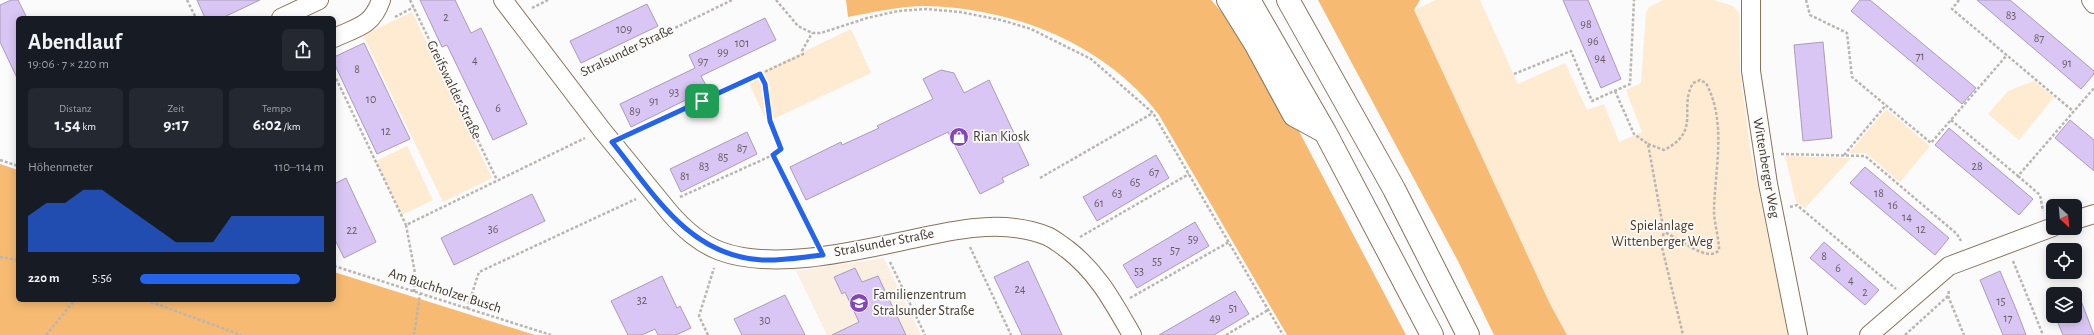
<!DOCTYPE html>
<html lang="de">
<meta charset="utf-8">
<style>
body{margin:0;font-family:"Alegreya Sans",sans-serif;background:#242831;color:#f1f3f6;height:100vh;display:flex;flex-direction:column;font-size:15px;white-space:nowrap}
*{box-sizing:border-box;margin:0}
p{font-size:13px;color:#9ea1a6}
.icon{flex:none;width:22px;height:22px;fill:none;stroke:currentColor;stroke-width:2;stroke-linecap:round;stroke-linejoin:round}
.map{position:relative;flex:1;overflow:hidden}
.sheet{position:absolute;left:16px;top:16px;width:320px;height:286px;display:flex;flex-direction:column;background:#171b24;border-radius:6px;box-shadow:0 2px 10px #0003}
.sheet>*{flex:none}
.needle{width:26px;rotate:154deg}
.buttons{position:absolute;left:2046px;top:199px;display:grid;gap:8px}
.buttons a{display:grid;place-items:center;width:36px;height:36px;border-radius:6px;background:#171b24;box-shadow:0 2px 10px #0003;font-size:20px}
.pin{position:absolute;display:grid;place-items:center;width:34px;height:34px;color:#fff;margin:-17px;border-radius:8px;box-shadow:0 2px 6px #0006}
.round{display:grid;place-items:center;flex:none;width:42px;height:42px;border-radius:6px;background:#242831}
.head{display:flex;align-items:center;justify-content:space-between;height:68px;padding:0 12px}
h1{font-size:22px;font-weight:700;line-height:30px}
.figures{display:grid;grid-template-columns:repeat(3,1fr);gap:6px;height:68px;padding:4px 12px}
.figures div{display:grid;align-content:center;border-radius:6px;background:#242831;text-align:center}
.figures b{font-size:17px;font-weight:700}
.figures small{font-size:11px;font-weight:400}
.figures p{font-size:11px}
.chart{height:112px;padding:8px 12px}
.chart p{display:flex;justify-content:space-between}
.chart svg{width:100%;height:72px;margin-top:4px;fill:#2563eb;opacity:.7}
ul{padding:0 12px;list-style:none;font-size:13px}
li{display:grid;grid-template-columns:64px 48px 1fr;align-items:center;height:30px}
li i{height:10px;border-radius:5px;background:#2563eb}
.map>svg:first-child{display:block}
.built{fill:#fbefe1}
.green{fill:#ffead2}
.forest{fill:#f6ba72}
.building{fill:#dac6f5;stroke:#a99bba}
.lines{fill:none;stroke-linecap:round;stroke-linejoin:round}
.minor-casing{stroke:#8a7359;stroke-width:20}
.motorway-casing{stroke:#8a7359;stroke-width:24}
.path{stroke:#b9b6b2;stroke-width:2.5;stroke-dasharray:3 2;stroke-linecap:butt}
.minor{stroke:#fff;stroke-width:18}
.motorway{stroke:#fff;stroke-width:22}
.route-casing{stroke:#fff;stroke-width:8}
.route{stroke:#2563eb;stroke-width:5}
.labels{text-anchor:middle;dominant-baseline:central;stroke-width:3.5;stroke-linejoin:round;paint-order:stroke}
.number-label{font-size:12px;fill:#685c5e}
.street-label{font-size:14px;fill:#42382c;stroke:#fbfbfb}
.poi-label{font-size:14px;fill:#42382c;stroke:#fbfbfb;text-anchor:start}
.park-label{font-size:14px;fill:#51381a;stroke:#fbfbfb}
</style>
<div class="map">
<svg width="2094" height="335" viewBox="0 0 2094 335">
<rect width="100%" height="100%" fill="#fbfbfb"/>
<path class="built" d="M884,258L921,335H827L796,271Z"/>
<path class="green" d="M1436,0H1480L1518,84L1565,63L1587,110L1604,104L1619,142L1642,132L1626,90L1641,83L1646,13L1649,7L1663,0H1714L1733,6L1739,13L1740,72L1751,155L1788,335H1567L1550,304L1414,10Z
M412,12L492,178L443,202L363,35Z
M851,29L871,73L767,122L747,79Z
M2034,81L2054,97L2019,140L1988,114L2008,91Z
M1886,109L1930,146L1900,182L1866,153H1849Z
M407,146L433,200L402,215L376,161Z
M1785,156H1793L1851,158L1805,208L1796,202Z"/>
<path class="forest" d="M846,0H1211L1252,46L1291,116L1406,335H1287L1159,115C1105,44 1014,8 926,6C900,6 874,12 848,17Z
M1318,0H1420L1414,10L1550,304L1567,335H1494L1458,261Z
M0,164L18,170V300H334V272L535,335H0Z"/>
<path class="building" d="M11,0H18L27,18H18V80L0,42V5Z
M197,0H260L222,18H205Z
M420,0H455L471,33L481,28L527,124L493,140L447,45L442,47Z
M1563,0H1588L1621,79L1601,88Z
M1860,0H1870L1976,88L1962,104L1851,11Z
M1977,0H2010L2094,71V74L2081,89Z
M647,4L658,26L581,63L570,41Z
M765,18L776,40L701,76L708,89L631,127L620,104L695,68L689,55Z
M1823,42L1832,138L1803,141L1794,45Z
M364,43L410,139L377,154L334,63V57Z
M941,70L954,73L964,93L989,80L1029,165L1002,178L1004,182L980,194L948,132L806,200L790,167L841,142L842,145L879,128L877,126L933,99L923,79Z
M2070,120L2094,140V171L2055,138Z
M1949,128L2033,199L2019,215L1935,145Z
M747,132L757,154L681,192L670,169Z
M1156,155L1169,178L1097,221L1083,197Z
M1865,167L1949,238L1935,255L1850,183Z
M346,178L376,242L344,258L334,238V184Z
M532,194L545,221L454,265L441,238Z
M1195,222L1209,246L1137,288L1123,265Z
M1824,242L1879,290L1865,305L1810,258Z
M1028,261L1052,313L1062,335H1022L994,277Z
M855,268L862,282L878,276L906,335H832L859,322L845,292L842,294L834,277Z
M2000,271L2018,314L2026,335H2003L1980,280Z
M662,276L677,308L680,306L691,328L676,335H658L655,329L642,335H628L611,301Z
M1235,291L1249,314L1214,335H1159Z
M785,295L805,335H742L734,319Z
M2080,298L2094,335H2063L2055,316H2075V300Z"/>
<g class="lines">
<defs>
<path id="minor" d="M503,0L602,130L670,213C684,229 699,243 720,251C776,272 864,249 922,237C963,228 1007,220 1047,236C1054,239 1061,245 1067,249C1098,273 1113,302 1132,335
M1751,0V71L1768,184L1798,335
M2091,0L2094,4
M281,18L319,0
M334,38C358,27 372,26 381,0
M2075,220L2094,214
M1869,335L1949,266L2053,227"/>
<path id="motorway" d="M1228,0L1256,45L1294,115L1325,132
M1249,0L1325,132L1432,335
M1288,0L1394,189L1468,335"/>
</defs>
<use href="#minor" class="minor-casing"/>
<use href="#motorway" class="motorway-casing"/>
<path class="path" d="M187,0L196,18
M410,0L497,180
M776,0L798,26L812,33H821L867,18L898,11L926,9L960,12L1001,20L1031,29L1091,59L1153,113L1283,335
M1806,0L1810,15L1847,33L1852,77L1931,143L2007,55
M1959,0L1952,9L2073,111
M532,8L548,0
M395,17L414,7
M334,74L406,225
M581,74L732,0
M1514,74L1571,51L1592,101L1630,84L1634,0
M1615,91L1634,134L1648,144L1664,232L1661,243L1683,335
M1951,120L2018,176L2094,88
M629,135L803,54L802,51L812,33
M1648,144L1664,150C1702,131 1678,109 1693,83L1700,80L1706,83C1727,122 1715,168 1714,210C1714,224 1719,237 1719,250C1708,264 1678,237 1664,232
M1781,154L1865,156L1957,234L1961,241
M773,155L815,239
M1844,155L1886,105
M0,160L18,166
M2018,176L2040,195L2043,211
M1040,178L1153,113
M680,197L773,155L781,149L770,121L765,85L760,75
M1790,207L1797,205L1896,289
M1080,237L1189,174
M970,247L1011,335
M0,257L18,260
M2013,261L2043,335
M890,262L925,335
M334,266L551,335
M1949,291L1948,296L1964,335
M414,292L415,273L406,225L585,138
M1130,298L1229,242
M146,300L241,335
M467,309L479,272L636,199
M46,335L75,300
M414,335L420,294
M708,335L699,316L714,268
M1226,335L1268,310
M1905,335L1948,296"/>
<use href="#minor" class="minor"/>
<use href="#motorway" class="motorway"/>
</g>
<g class="lines">
<defs>
<path id="route" d="M760,74L765,84L770,121L781,149L773,155L823,255C803,257 782,261 762,260C689,256 654,194 612,142Z"/>
</defs>
<use href="#route" class="route-casing"/>
<use href="#route" class="route"/>
</g>
<defs>
<symbol id="shop-disc" viewBox="-11 -11 22 22"><circle r="9.5" fill="#8346bb" stroke="#fbfbfb"/><path d="M-5-2.5h2.3a2.7 3.5 0 0 1 5.4 0H5L5.5 6h-11ZM-1.5-2.5h3a1.5 2.3 0 0 0-3 0Z" fill="#fff"/></symbol>
<symbol id="school-disc" viewBox="-11 -11 22 22"><circle r="9.5" fill="#8346bb" stroke="#fbfbfb"/><path d="M0-5L7-2L0 1L-7-2ZM-4 1L0 2.5L4 1V4Q0 6-4 4Z" fill="#fff"/></symbol>
</defs>
<g fill-rule="evenodd">
<use href="#shop-disc" x="948" y="126" width="22" height="22"/>
<use href="#school-disc" x="848" y="292" width="22" height="22"/>
</g>
<g class="labels">
<g class="number-label">
<text x="2011" y="15">83</text>
<text x="446" y="17">2</text>
<text x="1586" y="24">98</text>
<text x="624" y="29">109</text>
<text x="2039" y="38">87</text>
<text x="1593" y="41">96</text>
<text x="742" y="43">101</text>
<text x="723" y="52">99</text>
<text x="1920" y="56">71</text>
<text x="1600" y="58">94</text>
<text x="475" y="60">4</text>
<text x="703" y="61">97</text>
<text x="2067" y="63">91</text>
<text x="357" y="69">8</text>
<text x="674" y="92">93</text>
<text x="371" y="99">10</text>
<text x="654" y="101">91</text>
<text x="498" y="108">6</text>
<text x="635" y="111">89</text>
<text x="386" y="131">12</text>
<text x="742" y="148">87</text>
<text x="723" y="157">85</text>
<text x="704" y="166">83</text>
<text x="1977" y="166">28</text>
<text x="1154" y="172">67</text>
<text x="685" y="176">81</text>
<text x="1135" y="182">65</text>
<text x="1117" y="193">63</text>
<text x="1879" y="193">18</text>
<text x="1099" y="203">61</text>
<text x="1893" y="205">16</text>
<text x="1907" y="217">14</text>
<text x="493" y="229">36</text>
<text x="1921" y="229">12</text>
<text x="352" y="230">22</text>
<text x="1193" y="239">59</text>
<text x="1175" y="250">57</text>
<text x="1824" y="256">8</text>
<text x="1157" y="261">55</text>
<text x="1838" y="268">6</text>
<text x="1139" y="271">53</text>
<text x="1851" y="280">4</text>
<text x="1020" y="289">24</text>
<text x="1865" y="292">2</text>
<text x="642" y="300">32</text>
<text x="2001" y="301">15</text>
<text x="1233" y="308">51</text>
<text x="1215" y="318">49</text>
<text x="2008" y="318">17</text>
<text x="765" y="320">30</text>
</g>
<g class="street-label">
<text transform="translate(627 51) rotate(-26)">Stralsunder Straße</text>
<text transform="translate(454 90) rotate(64)">Greifswalder Straße</text>
<text transform="translate(1766 168) rotate(80)">Wittenberger Weg</text>
<text transform="translate(884 243) rotate(-11)">Stralsunder Straße</text>
<text transform="translate(445 291) rotate(18)">Am Buchholzer Busch</text>
</g>
<g class="poi-label">
<text x="973" y="137">Rian Kiosk</text>
<text x="873" y="295">Familienzentrum<tspan x="873" dy="16">Stralsunder Straße</tspan></text>
</g>
<g class="park-label">
<text x="1662" y="226">Spielanlage<tspan x="1662" dy="16">Wittenberger Weg</tspan></text>
</g>
</g>
</svg>
<div class="buttons">
<a><svg class="needle" viewBox="-14 -14 28 28"><path d="M0-13l5 13h-10z" fill="#e53935"/><path d="M0 13l5-13h-10z" fill="#9ea1a6"/></svg></a>
<a><svg class="icon" aria-label="locate" viewBox="0 0 24 24"><circle cx="12" cy="12" r="6"/><path d="M12 2v4M12 18v4M2 12h4M18 12h4"/></svg></a>
<a><svg class="icon" aria-label="layers" viewBox="0 0 24 24"><path d="M12 4l9 5-9 5-9-5zM3 14l9 5 9-5"/></svg></a>
</div>
<div class="pin" style="left:702px;top:101px;background:#1e9e55"><svg class="icon" aria-label="arrive" viewBox="0 0 24 24"><path d="M6 21V4h12l-3 4 3 4H6"/></svg></div>
<section class="sheet">
<div class="head"><div><h1>Abendlauf</h1><p>19:06 · 7 × 220 m</p></div><a class="round"><svg class="icon" aria-label="share" viewBox="0 0 24 24"><path d="M12 15V3M7 8l5-5 5 5M5 13v7h14v-7"/></svg></a></div>
<div class="figures">
<div><p>Distanz</p><b>1.54<small> km</small></b></div>
<div><p>Zeit</p><b>9:17</b></div>
<div><p>Tempo</p><b>6:02<small> /km</small></b></div>
</div>
<div class="chart"><p><span>Höhenmeter</span>110–114 m</p>
<svg viewBox="0 0 160 44" preserveAspectRatio="none"><path d="M0 44V22L10 14L20 14L30 6L40 6L50 14L60 22L70 30L80 38L90 38L100 38L110 22L120 22L130 22L140 22L150 22L160 22V44z"/></svg>
</div>
<ul>
<li><b>220 m</b>5:56<i style="width:87%"></i></li>
</ul>
</section>
</div>
